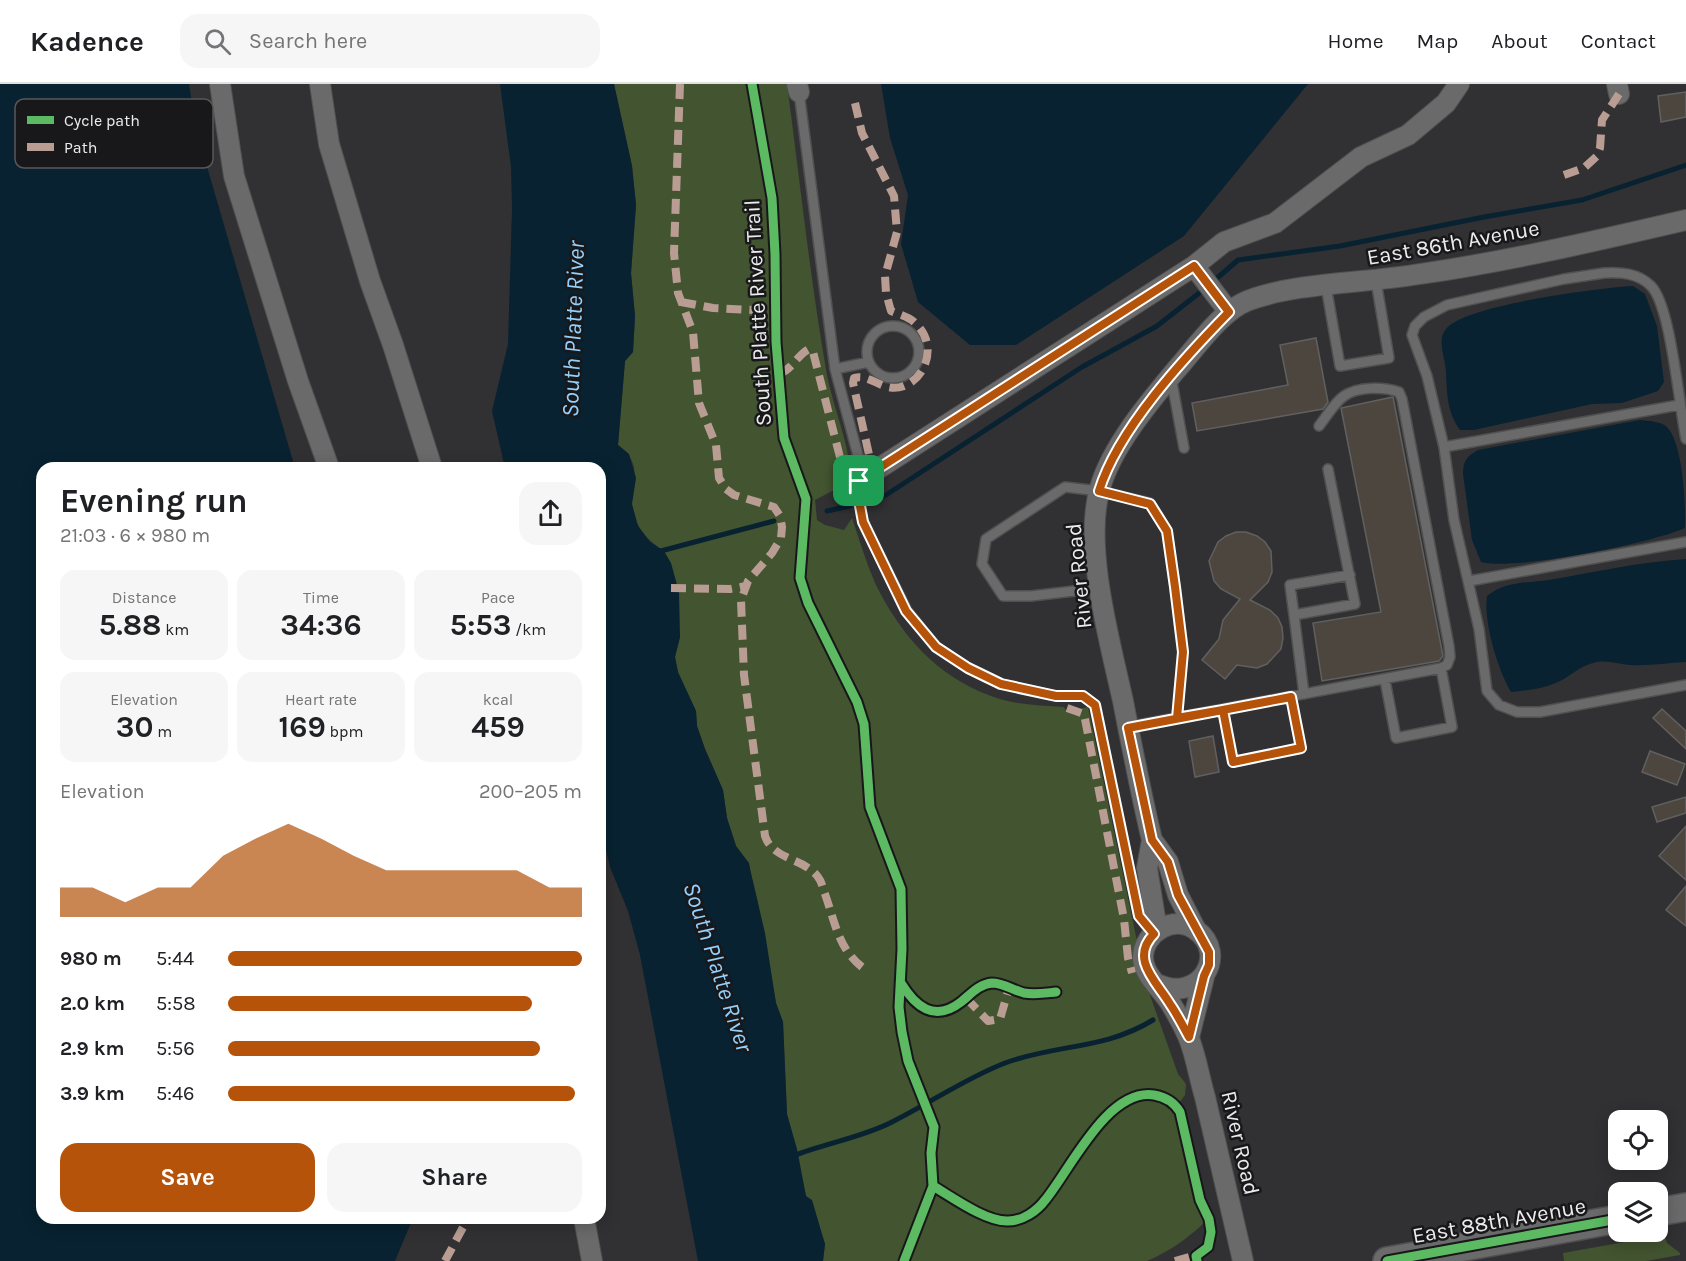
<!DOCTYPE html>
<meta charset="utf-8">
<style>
body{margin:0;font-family:Karla,sans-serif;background:#f6f6f6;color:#202124;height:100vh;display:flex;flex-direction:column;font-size:22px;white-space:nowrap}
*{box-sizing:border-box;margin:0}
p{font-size:20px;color:#757577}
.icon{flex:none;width:33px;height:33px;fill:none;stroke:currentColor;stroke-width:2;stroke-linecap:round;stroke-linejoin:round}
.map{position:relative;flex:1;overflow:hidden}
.details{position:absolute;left:36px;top:378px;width:570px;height:762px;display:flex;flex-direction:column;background:#fff;border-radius:18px;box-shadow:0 3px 15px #0003}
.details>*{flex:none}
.fabs{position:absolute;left:1608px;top:1026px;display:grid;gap:12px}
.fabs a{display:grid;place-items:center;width:60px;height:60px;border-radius:12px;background:#fff;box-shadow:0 3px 15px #0003;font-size:30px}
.pin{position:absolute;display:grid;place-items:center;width:51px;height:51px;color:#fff;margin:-26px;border-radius:12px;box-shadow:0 3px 9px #0006}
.round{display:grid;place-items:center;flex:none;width:63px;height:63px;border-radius:18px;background:#f6f6f6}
.head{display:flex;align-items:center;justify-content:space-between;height:102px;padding:0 24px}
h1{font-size:33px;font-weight:700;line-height:45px}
.metrics{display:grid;grid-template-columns:repeat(3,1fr);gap:9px;height:102px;padding:6px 24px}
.metrics div{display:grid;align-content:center;border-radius:15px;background:#f6f6f6;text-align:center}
.metrics b{font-size:30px;font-weight:700}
.metrics small{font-size:16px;font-weight:400}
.metrics p{font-size:16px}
.chart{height:168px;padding:12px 24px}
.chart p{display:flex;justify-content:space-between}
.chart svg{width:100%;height:108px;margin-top:6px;fill:#b45309;opacity:.7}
.button{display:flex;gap:12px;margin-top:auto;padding:12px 24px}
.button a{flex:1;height:69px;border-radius:18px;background:#b45309;color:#fff;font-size:24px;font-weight:700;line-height:69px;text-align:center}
.button a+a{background:#f6f6f6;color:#202124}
ul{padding:0 24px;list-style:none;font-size:20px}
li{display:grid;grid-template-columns:96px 72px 1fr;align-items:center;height:45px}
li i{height:15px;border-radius:8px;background:#b45309}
header{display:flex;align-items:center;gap:36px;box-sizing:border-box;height:84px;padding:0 30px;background:#fff;border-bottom:2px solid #e0e0e0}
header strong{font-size:28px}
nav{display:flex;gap:33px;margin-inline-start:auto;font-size:21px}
.search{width:420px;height:54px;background:#f6f6f6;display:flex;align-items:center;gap:15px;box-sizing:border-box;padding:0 21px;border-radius:18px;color:#757577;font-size:22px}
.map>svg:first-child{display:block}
.green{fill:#435430}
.water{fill:#082231}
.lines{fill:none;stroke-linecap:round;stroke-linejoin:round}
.stream{stroke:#082231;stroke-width:5}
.building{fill:#4d463e;stroke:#616061;stroke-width:1.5}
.service-casing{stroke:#505051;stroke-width:12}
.minor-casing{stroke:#505051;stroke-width:22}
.secondary-casing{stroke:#505051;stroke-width:30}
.service{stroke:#6a6a6b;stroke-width:9}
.minor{stroke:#6a6a6b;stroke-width:20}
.secondary{stroke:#6a6a6b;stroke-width:27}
.quiet{stroke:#b99d93;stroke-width:8;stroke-dasharray:15 8;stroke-linecap:butt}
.cycleway-casing{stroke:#18181a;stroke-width:13}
.cycleway{stroke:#5cba63;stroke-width:9}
.route-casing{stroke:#fff;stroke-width:12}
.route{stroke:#b45309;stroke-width:8}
.labels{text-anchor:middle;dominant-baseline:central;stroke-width:5;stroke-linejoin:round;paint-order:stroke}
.street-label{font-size:22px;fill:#ececee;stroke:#18181a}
.water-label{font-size:24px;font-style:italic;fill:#94d0fc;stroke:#18181a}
.key{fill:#18181a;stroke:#58585a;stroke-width:1.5}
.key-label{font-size:16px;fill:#ececee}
</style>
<header>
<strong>Kadence</strong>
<div class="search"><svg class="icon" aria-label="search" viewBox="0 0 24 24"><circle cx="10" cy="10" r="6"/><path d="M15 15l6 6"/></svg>Search here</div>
<nav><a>Home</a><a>Map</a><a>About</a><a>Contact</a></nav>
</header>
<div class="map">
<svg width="1686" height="1177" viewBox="0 0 1686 1177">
<rect width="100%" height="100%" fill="#313133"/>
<path class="green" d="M614,0H787C800,97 810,195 827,291C835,332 855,370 850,412L836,405L815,416L817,436L825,441L844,446L852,434C859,455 866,478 875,499C900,550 936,592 991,612C1014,621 1039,621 1064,623L1067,628L1088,623L1146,900L1178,990L1186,1000L1185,1011L1174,1026C1194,1060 1184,1105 1205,1138C1187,1155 1170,1167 1147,1177H823L825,1160L806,1112L787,1030L783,938L776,919L757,815L748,779L736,762L727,734L723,706L705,665L697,642L696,627L678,589L675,573L680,553L664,467C647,456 635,443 632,422C629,396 646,383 618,361L625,277L633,268L635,232L631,189L636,121L632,82Z
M1664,1151L1667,1159L1680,1169V1171L1646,1177H1564L1563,1169Z"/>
<path class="water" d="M0,0H189L196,45L295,384H42V1134H413L395,1177H0Z
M500,0H614L632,82L636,121L631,189L635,232L633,268L625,277L618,361L629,370L636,394L632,420L638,442L650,458L664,467L671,479L679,508L680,553L675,573L678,588L696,627L697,642L705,665L723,706L727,734L736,762L749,779L751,789L765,849L776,919L783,938L787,1030L797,1065L806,1112L812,1116L825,1160L823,1177H698L640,871L628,827L610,783L600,740V384H505L492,327L508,260L512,125L511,83Z
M881,0H1308L1184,152L1016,261H970L918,218L901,160L908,111L890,54Z
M1633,202L1645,210L1657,242L1664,298L1658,307L1622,319L1592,320L1474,346H1460C1447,328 1447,310 1446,289C1446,275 1436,257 1446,245C1464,221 1599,204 1633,202Z
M1640,336C1648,337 1661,337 1667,343C1683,359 1686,423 1685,444C1652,459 1514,487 1481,478L1472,456L1463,390C1463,377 1467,372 1478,366Z
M1686,475V578C1667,579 1649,582 1630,581C1617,580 1606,575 1593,579C1580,582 1572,591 1560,597C1544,605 1528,606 1511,608C1498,586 1483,537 1487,512C1505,497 1528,499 1549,496C1595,488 1639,478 1686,475Z"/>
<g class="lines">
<path class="stream" d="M1216,195L1238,176L1340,162L1484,133L1582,116L1686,81
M867,419L886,411L1082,283L1157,242L1203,206
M827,427L850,422
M657,468L774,437
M793,1072C825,1059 861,1054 892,1038C930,1019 966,994 1005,979C1056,960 1104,966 1153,936"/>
</g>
<path class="building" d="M1686,8V33L1661,38L1658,12Z
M1316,254L1328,318L1323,325L1197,347L1192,319L1288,301L1280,261Z
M1393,313L1443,572L1439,577L1322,597L1313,539L1381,528L1341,324Z
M1236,448H1246L1257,452L1265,458L1271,467L1272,488L1268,498L1250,516L1270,526L1278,534L1282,543L1283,554L1281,565L1267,580L1257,584L1237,581L1225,595L1202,576L1219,555L1223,536L1240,515L1221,505L1214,497L1209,477L1218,458L1226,452Z
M1662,625L1686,647V665L1653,634Z
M1213,652L1219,688L1195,693L1189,657Z
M1650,667L1685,680L1677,701L1642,688Z
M1686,713V729L1657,738L1652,723Z
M1686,742V796L1659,772Z
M1686,802V842L1666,826Z"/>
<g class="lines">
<defs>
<path id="service" d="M799,8L835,285L860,379L858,411L863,438L907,527L936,563L968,584L1001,600L1056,612H1083L1095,621L1139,832L1153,850
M1326,202L1340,282L1389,274L1376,197
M867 268a26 26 0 1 1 52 0a26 26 0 1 1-52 0Z
M835,285L869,278
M1171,293L1184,364
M1319,342C1327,332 1334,319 1344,312C1358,302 1384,303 1399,308L1402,315L1449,562L1450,573L1447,581L1441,584
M1686,355C1679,322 1671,222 1651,202C1638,189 1621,188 1604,189L1564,195L1447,221L1424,233L1415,242L1412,251L1427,292L1444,363L1454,436L1479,545L1487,607L1499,621L1517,628H1540L1686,601
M1444,363L1679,321
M1469,497L1686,458
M1100,504L1031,512H1003L982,480L986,455L1065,403L1099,407L1150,419L1167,447L1175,503L1183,568L1177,634
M1294,531L1290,501L1350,491
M1304,610L1294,531L1355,520L1328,385
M1223,626L1233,678L1301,664L1291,613
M1128,643L1441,584L1452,643L1396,654L1385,596"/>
<path id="minor" d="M220,0L234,92L298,297L329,384
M320,0L329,60L370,197L393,261L432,384
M797,0L799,8
M1617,0L1619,10
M1194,182L1229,228
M859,397L1194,182L1224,158L1275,139L1361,73L1408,51L1446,19L1459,0
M1152,756L1147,784L1157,846
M1196,846L1178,811L1168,778L1152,756C1141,710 1132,663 1123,617C1110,558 1083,462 1100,404C1111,364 1149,318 1176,286C1195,265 1221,227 1247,217C1293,199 1363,199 1413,191C1505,178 1596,157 1686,136
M1157,900C1200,920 1229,870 1196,846C1174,830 1143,848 1143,874C1144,892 1162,905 1171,920C1177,930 1183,941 1188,952C1196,971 1199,993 1205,1013C1218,1068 1230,1122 1243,1177
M1189,953L1204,893
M584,1134L592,1177"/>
<path id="secondary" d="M1658,1128L1686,1123
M1387,1177L1618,1135"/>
</defs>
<use href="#service" class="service-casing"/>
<use href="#minor" class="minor-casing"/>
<use href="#secondary" class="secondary-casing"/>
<use href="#service" class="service"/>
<use href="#minor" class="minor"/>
<use href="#secondary" class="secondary"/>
<path class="quiet" d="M680,0L674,169L678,209L693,248L699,319L716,361L719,394L726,405L734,411L774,423L780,432L782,443L781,454L772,469L748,497L741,516L744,591L765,752C773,776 804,774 818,793C822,798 823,805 825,810C835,838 838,864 862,883
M855,19L862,49L894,112L897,148L885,192L886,209L891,227C900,231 910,233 916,240C936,258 929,292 904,302C883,310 871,289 854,294L853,299L870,375
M1564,91L1584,84L1597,72L1600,64L1602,36L1619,10
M681,218L713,224L774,227
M779,290C793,285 797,271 809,265L813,268L841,377L846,381L851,380
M671,504L730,505L746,502
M1067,624L1084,630L1124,835L1128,874L1132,889
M966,914L988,937L1000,935L1009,904
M445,1177L468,1134
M1175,1177L1189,1173"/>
<defs>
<path id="cycleway" d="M752,0L772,114L775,170L776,258L784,354L806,415L800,494L808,519L857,618L864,640L870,723L901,805L902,865L899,923L902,948L908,977L934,1043L931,1069L933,1102L904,1177
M901,899C915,922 934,939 961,918C970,911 979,900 992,899C1003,899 1013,906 1024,909C1035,911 1046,909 1056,908
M933,1102C952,1113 986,1138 1008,1137C1023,1137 1037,1127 1046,1115C1071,1084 1108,1004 1154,1011C1166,1013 1174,1018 1180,1028L1200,1116L1209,1135L1211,1148L1208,1163L1196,1172L1197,1177
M1387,1177L1618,1135"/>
</defs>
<use href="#cycleway" class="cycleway-casing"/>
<use href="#cycleway" class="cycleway"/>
</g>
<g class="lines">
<defs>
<path id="route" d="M859,397L858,411L863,438L906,527L936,563L968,584L1001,600L1056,612H1083L1095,621L1139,832L1154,850C1129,875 1157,898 1170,920C1177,930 1183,942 1189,953L1204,892L1209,881V868L1178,811L1168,778L1152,756L1128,644L1291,613L1301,664L1233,678L1223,626L1177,634L1183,568L1175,503L1167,447L1150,420L1099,407C1118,345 1184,274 1229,228L1194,182L859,397"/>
</defs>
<use href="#route" class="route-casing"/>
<use href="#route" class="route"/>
</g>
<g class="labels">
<g class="street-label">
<text transform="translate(1453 159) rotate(-10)">East 86th Avenue</text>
<text transform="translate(758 229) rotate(-93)">South Platte River Trail</text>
<text transform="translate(1079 492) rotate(-96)">River Road</text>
<text transform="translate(1240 1059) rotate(77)">River Road</text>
<text transform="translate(1499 1137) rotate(-10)">East 88th Avenue</text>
</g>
<g class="water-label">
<text transform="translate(573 245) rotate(-88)">South Platte River</text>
<text transform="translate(718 883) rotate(72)">South Platte River</text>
</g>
</g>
<rect x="15" y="15" width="198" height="69" rx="9" class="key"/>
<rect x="27" y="32" width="27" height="8" fill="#5cba63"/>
<rect x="27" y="59" width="27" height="8" fill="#b99d93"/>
<g class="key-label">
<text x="64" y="42">Cycle path</text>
<text x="64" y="69">Path</text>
</g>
</svg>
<div class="fabs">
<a><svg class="icon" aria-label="locate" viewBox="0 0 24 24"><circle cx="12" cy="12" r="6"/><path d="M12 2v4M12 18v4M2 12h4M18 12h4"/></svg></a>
<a><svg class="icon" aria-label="layers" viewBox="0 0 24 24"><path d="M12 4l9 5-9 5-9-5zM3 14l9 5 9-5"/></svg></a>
</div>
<div class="pin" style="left:859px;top:397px;background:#1e9e55"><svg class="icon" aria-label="arrive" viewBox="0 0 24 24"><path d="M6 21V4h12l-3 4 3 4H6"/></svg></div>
<section class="details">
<div class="head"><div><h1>Evening run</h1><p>21:03 · 6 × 980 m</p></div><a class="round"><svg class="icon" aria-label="share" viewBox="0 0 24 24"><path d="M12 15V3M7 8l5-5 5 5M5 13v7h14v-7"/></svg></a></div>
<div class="metrics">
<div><p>Distance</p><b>5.88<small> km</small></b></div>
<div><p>Time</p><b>34:36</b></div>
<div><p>Pace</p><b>5:53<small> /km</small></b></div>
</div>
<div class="metrics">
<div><p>Elevation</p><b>30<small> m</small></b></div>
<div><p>Heart rate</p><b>169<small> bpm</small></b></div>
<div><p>kcal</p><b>459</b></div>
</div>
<div class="chart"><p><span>Elevation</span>200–205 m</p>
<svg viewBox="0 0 160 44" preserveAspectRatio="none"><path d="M0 44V32L10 32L20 38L30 32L40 32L50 19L60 12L70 6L80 12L90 19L100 25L110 25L120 25L130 25L140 25L150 32L160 32V44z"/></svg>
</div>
<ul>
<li><b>980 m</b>5:44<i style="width:100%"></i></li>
<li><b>2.0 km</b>5:58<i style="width:86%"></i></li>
<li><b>2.9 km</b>5:56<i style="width:88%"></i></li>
<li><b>3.9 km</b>5:46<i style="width:98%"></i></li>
</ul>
<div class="button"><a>Save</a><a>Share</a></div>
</section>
</div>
